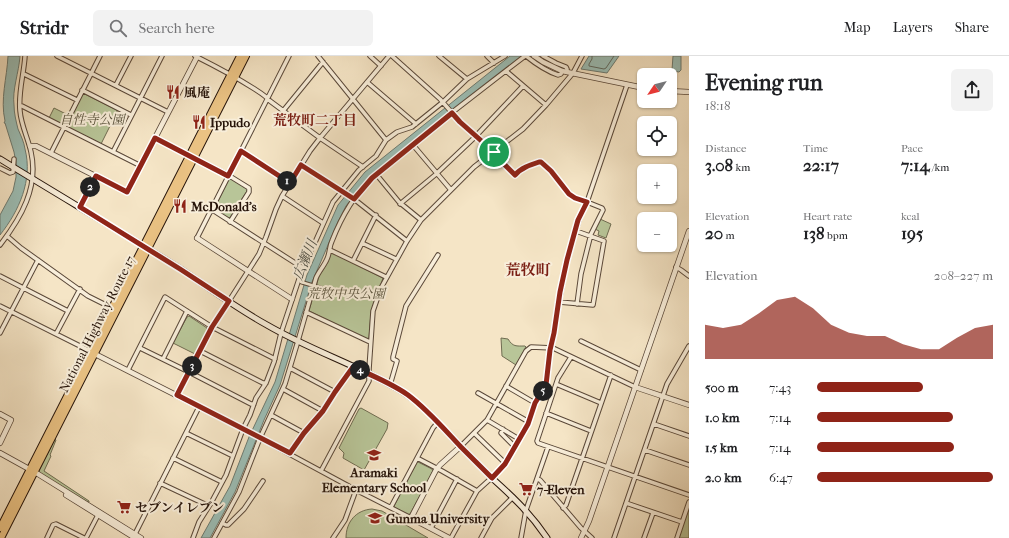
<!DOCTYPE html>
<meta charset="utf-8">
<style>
body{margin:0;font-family:"IM FELL French Canon","Noto Serif JP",serif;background:#f2f2f2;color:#202124;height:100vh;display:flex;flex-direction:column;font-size:15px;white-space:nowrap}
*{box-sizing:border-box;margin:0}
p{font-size:13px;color:#757577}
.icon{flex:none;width:22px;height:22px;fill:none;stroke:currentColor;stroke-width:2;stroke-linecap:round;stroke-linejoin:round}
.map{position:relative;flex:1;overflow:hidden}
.details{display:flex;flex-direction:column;background:#fff;width:320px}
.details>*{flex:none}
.needle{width:26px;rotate:235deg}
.tools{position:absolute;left:637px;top:12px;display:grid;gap:8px}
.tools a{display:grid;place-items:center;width:40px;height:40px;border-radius:6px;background:#fff;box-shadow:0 1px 3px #0004;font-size:20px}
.pin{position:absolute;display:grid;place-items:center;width:34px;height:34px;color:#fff;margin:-17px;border:2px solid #fff;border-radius:50%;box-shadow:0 1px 4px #0007}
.km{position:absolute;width:20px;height:20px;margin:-10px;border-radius:50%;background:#222;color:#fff;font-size:11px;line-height:20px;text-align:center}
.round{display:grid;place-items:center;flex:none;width:42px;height:42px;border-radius:6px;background:#f2f2f2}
.headline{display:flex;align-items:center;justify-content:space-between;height:68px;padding:0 16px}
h1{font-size:22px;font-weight:800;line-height:30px}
.figures{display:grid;grid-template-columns:repeat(3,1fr);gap:6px;height:68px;padding:4px 16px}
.figures div{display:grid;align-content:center}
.figures b{font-size:17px;font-weight:800}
.figures small{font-size:11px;font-weight:400}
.figures p{font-size:11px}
.chart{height:112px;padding:8px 16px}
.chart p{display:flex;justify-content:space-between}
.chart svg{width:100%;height:72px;margin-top:4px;fill:#8f2418;opacity:.7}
ul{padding:0 16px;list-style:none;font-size:13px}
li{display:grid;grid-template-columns:64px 48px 1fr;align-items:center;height:30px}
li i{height:10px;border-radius:5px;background:#8f2418}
header{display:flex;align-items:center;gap:24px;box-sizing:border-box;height:56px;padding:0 20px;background:#fff;border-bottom:1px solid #e0e0e0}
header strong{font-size:19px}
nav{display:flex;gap:22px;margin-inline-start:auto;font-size:14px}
.search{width:280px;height:36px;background:#f2f2f2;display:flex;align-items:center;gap:10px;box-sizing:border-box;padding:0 14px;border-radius:6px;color:#757577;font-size:15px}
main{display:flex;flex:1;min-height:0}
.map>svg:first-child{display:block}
.green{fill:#b8c598;stroke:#6f6c51}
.water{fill:#9cbfb7;stroke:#6d7b72}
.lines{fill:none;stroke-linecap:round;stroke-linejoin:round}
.shore{stroke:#616a60;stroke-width:1}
.pedestrian-casing{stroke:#5a4839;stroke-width:4.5}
.minor-casing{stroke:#5a4839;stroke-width:5.5}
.tertiary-casing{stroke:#5a4839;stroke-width:6}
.secondary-casing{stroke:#26140a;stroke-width:7}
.trunk-casing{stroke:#26140a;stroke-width:8}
.pedestrian{stroke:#f8eeda;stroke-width:2.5}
.minor{stroke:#f8eeda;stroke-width:3.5}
.tertiary{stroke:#f8eeda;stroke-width:4.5}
.secondary{stroke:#f8eeda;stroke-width:5}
.trunk{stroke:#eac283;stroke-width:6}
.route-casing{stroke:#fff;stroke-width:8}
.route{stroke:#8f2418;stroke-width:5}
.labels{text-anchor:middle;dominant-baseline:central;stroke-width:4;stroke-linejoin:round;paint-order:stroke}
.poi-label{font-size:13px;font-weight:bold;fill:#26140a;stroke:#f8eeda;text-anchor:start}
.park-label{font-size:13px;font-style:italic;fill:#59523c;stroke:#f8eeda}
.street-label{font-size:13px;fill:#26140a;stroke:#f8eeda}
.neighbourhood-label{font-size:14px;font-weight:bold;fill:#7a1f14;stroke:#f8eeda}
.water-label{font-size:14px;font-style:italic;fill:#4f5047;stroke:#f8eeda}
.quarter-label{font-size:15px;font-weight:bold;fill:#7a1f14;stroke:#f8eeda}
</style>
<header>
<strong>Stridr</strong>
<div class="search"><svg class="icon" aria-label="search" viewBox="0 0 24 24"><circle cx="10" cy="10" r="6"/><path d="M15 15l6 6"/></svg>Search here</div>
<nav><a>Map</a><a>Layers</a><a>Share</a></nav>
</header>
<main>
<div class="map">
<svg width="689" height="482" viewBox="0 0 689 482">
<rect width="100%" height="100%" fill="#f5e5c6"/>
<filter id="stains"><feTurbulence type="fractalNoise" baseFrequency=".005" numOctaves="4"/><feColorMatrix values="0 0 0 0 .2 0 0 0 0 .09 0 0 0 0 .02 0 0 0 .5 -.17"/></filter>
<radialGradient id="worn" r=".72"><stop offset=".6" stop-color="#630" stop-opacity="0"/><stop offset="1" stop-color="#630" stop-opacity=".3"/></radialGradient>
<path class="green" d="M83,37L117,54V56L101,88L66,71Z
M54,52L68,59L64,68L61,69L49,62Z
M230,122L247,133V135L229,163L215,154V151L229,123Z
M600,163L611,168L606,182L598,179L599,175L595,173Z
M333,197L383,222L371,256L369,282L367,283L309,255L319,220L328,206L330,198Z
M189,260L207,272V274L195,298L173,287L187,261Z
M501,282L508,283C513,291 516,290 525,290L526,291L516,309L502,300Z
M361,352L388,367L387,373L364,414L343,402L344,397L339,392L359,353Z
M53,381L56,384L50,399L51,400L44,415L89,445V446H87L36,415Z
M417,406H418L432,413L433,415L410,458L408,459L394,451V450Z
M372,453L382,455L428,482H346C346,466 356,454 372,453Z
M688,455L689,456V482H678Z"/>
<path class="water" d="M8,0H20C19,16 12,34 14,49C14,57 16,65 18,73C21,80 24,86 25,93C33,124 19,155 0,179V159L13,135L16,121V107L14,96L5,67H4L5,65C0,43 7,22 8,0Z
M510,0H522L372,119L366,125L346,150L338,166L312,226L280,329L264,364L235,436L210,482H201L230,430L249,381L275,326L307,219L338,149L365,116Z
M589,0H619L607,17L581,13Z
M673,0H681V14L679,16L673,15L672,14Z"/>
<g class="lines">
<path class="shore" d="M592,0V3L589,8V10L604,13L606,12L614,0"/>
<defs>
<path id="pedestrian" d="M301,226L321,232"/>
<path id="minor" d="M57,0L168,56
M195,0C215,10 234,20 253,32C259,36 265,39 270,45L320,82L363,111
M318,0L386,84
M370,0L381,10
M392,0L440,43L460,66L494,96L502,106L515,119C521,112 530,109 539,106H541L551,115L572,140L602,152L603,154L591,178L581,218L577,248
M439,0L467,23
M487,0L494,7
M526,0C536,8 546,15 558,19L561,18L562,15
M543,0L556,7L566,11L567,13V16
M506,15L546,49
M24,18L77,44
M367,26L416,68
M116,29L131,0
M82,34L131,59
M20,50H22L141,110
M283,55L323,6
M155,82L228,119L249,132V136L230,166
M413,89L451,134
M241,95L290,127
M113,96L162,0
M51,97L100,0
M301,109L354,143L407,185
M0,112L10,117L13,116L14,103
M376,118L399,146L421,164
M282,140L323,167
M400,148L435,119L474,82L523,30
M211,153L303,212
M7,180L21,192L88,240L112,252
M197,182L289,0
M362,187L396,203
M0,189C21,162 39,131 31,96C28,82 21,69 20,55C18,36 24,18 25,0
M330,194L386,221
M353,205L376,159
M676,211L681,214L689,220
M0,220L68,255
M229,245L259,198L266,181L276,153L282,140L310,95L320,82L389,0
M559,246L593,249L604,185L576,175
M0,250L90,295
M306,256L370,286
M0,277L38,204
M56,278L80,233
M581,285L641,314
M140,292L189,316L251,348H254
M200,295L263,327H266
M571,301L558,322L537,385L538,387L689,439
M163,303L187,255
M290,312L335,336
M128,314L165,241L212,271L275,303
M556,328L601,347
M390,329L397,305L393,303V301L406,250L438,199
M506,330L535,347
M283,333L323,355
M478,337L529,366
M546,357L591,375
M271,359L304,377
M487,364L519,383
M654,368L689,380
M243,373L356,434L411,462
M503,373L501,377L515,391
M186,377L233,400
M474,377L505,407
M461,390L487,364L526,295L531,291L553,292L635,331
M645,394L689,409
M289,397L304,377L323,355L335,336L353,311
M173,402L222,426
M417,402L442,415L477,435
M321,415L369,325V313L373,255L381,232L407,185L421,164L474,111L523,73L546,49L573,17L582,0
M537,423L540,424L581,472L592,482
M160,427L209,450
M626,447L682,466
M391,451L433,372L438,366
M563,452L566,449L611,319
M222,467L226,469H228L244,453L263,425
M431,472L457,423
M135,478L199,351
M47,482L53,469L56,468L84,482
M86,482L98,459
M193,482L199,466L211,447L226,419L243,373L250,359L256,342L266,327L274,306L281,277L300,220L333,146L359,114L376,100L386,84L397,76L412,71L443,46L467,23L505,0
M214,482L239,436L260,382L285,328L298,285L316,222C319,215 324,210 327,203C330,197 329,191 332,185C341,162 354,139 372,122L450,58L525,0
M333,482L345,464L356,434
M451,482L477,435L498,416L505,407L528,368L535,347L546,329L550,294L567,204L579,164L587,146L627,29
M481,482L492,462L513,441
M521,482L526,454L548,391
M614,482L667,328L689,290
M644,482L653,457
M677,482L689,446"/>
<path id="tertiary" d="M534,0L543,6L562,15L644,32
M670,35L689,36
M30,90H36L127,136L197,1
M80,151L96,120
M197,182L290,242L292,243
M93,297L243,373
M635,331L689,349
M177,339L212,271L229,245
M0,358L11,364L0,387
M0,397L38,418L141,482
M66,439L135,482
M449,482L411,462L436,414L440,409L461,390
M581,482L589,465L689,175"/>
<path id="secondary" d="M0,103C60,140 120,175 179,212C208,231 236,252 267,269C310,294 357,309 400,334C426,350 445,375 466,396C475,405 484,414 493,423C514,442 531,458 547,482"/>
<path id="trunk" d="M0,472L240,0
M1,482L246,0"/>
</defs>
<use href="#pedestrian" class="pedestrian-casing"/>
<use href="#minor" class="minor-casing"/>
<use href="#tertiary" class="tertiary-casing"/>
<use href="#secondary" class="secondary-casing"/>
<use href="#trunk" class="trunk-casing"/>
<use href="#pedestrian" class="pedestrian"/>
<use href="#minor" class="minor"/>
<use href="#tertiary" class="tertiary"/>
<use href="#secondary" class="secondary"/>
<use href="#trunk" class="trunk"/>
</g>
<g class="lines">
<defs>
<path id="route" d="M452,57L460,66L494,96L502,106L515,119C521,112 530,109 539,106H541L551,115L569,138L575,142L587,146L578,164L567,204L560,236L554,277L550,294L546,329L535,347L528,368L505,408L492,422C481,411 471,401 461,391C444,373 428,354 408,339C391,327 371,319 353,311L335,336L323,355L304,377L290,397L177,339L212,271L229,245L180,213L80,151L96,120L127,136L155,82L228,120L241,95L290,127L301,109L354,143L372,122Z"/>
</defs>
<use href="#route" class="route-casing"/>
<use href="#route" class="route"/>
</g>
<defs>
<symbol id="restaurant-bare" viewBox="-9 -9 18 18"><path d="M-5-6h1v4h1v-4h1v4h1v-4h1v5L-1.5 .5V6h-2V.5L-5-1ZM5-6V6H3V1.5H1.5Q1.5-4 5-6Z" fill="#8f2418" stroke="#f8eeda" stroke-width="2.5" paint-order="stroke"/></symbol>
<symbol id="school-bare" viewBox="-9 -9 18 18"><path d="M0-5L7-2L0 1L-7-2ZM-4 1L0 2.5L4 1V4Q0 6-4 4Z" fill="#8f2418" stroke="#f8eeda" stroke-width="2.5" paint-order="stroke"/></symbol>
<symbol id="supermarket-bare" viewBox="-9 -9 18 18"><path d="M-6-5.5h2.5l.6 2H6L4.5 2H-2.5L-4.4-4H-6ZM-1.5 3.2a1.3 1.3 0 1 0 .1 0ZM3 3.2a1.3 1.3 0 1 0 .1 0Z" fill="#8f2418" stroke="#f8eeda" stroke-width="2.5" paint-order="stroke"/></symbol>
<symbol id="university-bare" viewBox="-9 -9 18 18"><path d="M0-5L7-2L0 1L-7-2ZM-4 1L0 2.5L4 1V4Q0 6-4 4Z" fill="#8f2418" stroke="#f8eeda" stroke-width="2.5" paint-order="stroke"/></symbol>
</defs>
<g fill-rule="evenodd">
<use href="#restaurant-bare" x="163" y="26" width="20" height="20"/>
<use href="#restaurant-bare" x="189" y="56" width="20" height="20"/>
<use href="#restaurant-bare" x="170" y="140" width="20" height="20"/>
<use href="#school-bare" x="364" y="389" width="20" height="20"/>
<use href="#supermarket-bare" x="516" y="423" width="20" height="20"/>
<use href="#supermarket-bare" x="114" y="441" width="20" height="20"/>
<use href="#university-bare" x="365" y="452" width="20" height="20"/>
</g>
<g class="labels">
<g class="poi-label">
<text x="184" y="36">風庵</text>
<text x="210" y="66">Ippudo</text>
<text x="191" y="150">McDonald's</text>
<text x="374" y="416" text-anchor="middle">Aramaki<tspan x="374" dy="15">Elementary School</tspan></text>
<text x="537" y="433">7-Eleven</text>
<text x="135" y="451">セブンイレブン</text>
<text x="386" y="462">Gunma University</text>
</g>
<g class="park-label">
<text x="92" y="63">自性寺公園</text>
<text x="346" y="237">荒牧中央公園</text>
</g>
<g class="street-label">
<text transform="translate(97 268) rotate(-63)">National Highway Route 17</text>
</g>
<g class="neighbourhood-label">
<text x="315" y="64">荒牧町二丁目</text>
</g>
<g class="water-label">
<text transform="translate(305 204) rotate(-68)">広瀬川</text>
</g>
<g class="quarter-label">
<text x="528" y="214">荒牧町</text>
</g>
</g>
<rect width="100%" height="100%" filter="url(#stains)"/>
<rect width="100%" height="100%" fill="url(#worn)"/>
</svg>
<div class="tools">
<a><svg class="needle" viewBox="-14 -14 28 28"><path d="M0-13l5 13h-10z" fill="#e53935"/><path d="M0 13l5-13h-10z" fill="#757577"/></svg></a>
<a><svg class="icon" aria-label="locate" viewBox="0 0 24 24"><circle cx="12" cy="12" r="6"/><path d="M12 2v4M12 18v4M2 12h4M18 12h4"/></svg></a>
<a>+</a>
<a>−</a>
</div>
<div class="pin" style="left:494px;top:96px;background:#1e9e55"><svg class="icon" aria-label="arrive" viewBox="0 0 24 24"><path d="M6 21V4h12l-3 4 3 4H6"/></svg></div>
<b class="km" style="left:287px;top:125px">1</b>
<b class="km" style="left:90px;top:131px">2</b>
<b class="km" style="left:192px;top:310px">3</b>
<b class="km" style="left:360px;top:314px">4</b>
<b class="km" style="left:543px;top:335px">5</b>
</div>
<section class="details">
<div class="headline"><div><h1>Evening run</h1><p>18:18</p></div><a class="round"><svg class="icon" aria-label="share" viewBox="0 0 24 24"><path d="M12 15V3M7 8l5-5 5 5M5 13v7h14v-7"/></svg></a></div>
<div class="figures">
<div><p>Distance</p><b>3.08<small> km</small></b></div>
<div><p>Time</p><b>22:17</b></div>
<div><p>Pace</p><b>7:14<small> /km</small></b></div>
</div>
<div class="figures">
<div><p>Elevation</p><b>20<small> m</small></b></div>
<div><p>Heart rate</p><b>138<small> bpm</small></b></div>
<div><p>kcal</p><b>195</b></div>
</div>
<div class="chart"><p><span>Elevation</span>208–227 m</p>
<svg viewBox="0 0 160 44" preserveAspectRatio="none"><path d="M0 44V23L10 25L20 23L30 16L40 8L50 6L60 13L70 23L80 28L90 30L100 30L110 35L120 38L130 38L140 31L150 25L160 23V44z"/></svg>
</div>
<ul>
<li><b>500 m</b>7:43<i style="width:60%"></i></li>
<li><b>1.0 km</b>7:14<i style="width:77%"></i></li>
<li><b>1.5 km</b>7:14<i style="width:78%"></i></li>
<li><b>2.0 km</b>6:47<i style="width:100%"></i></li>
</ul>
</section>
</main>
